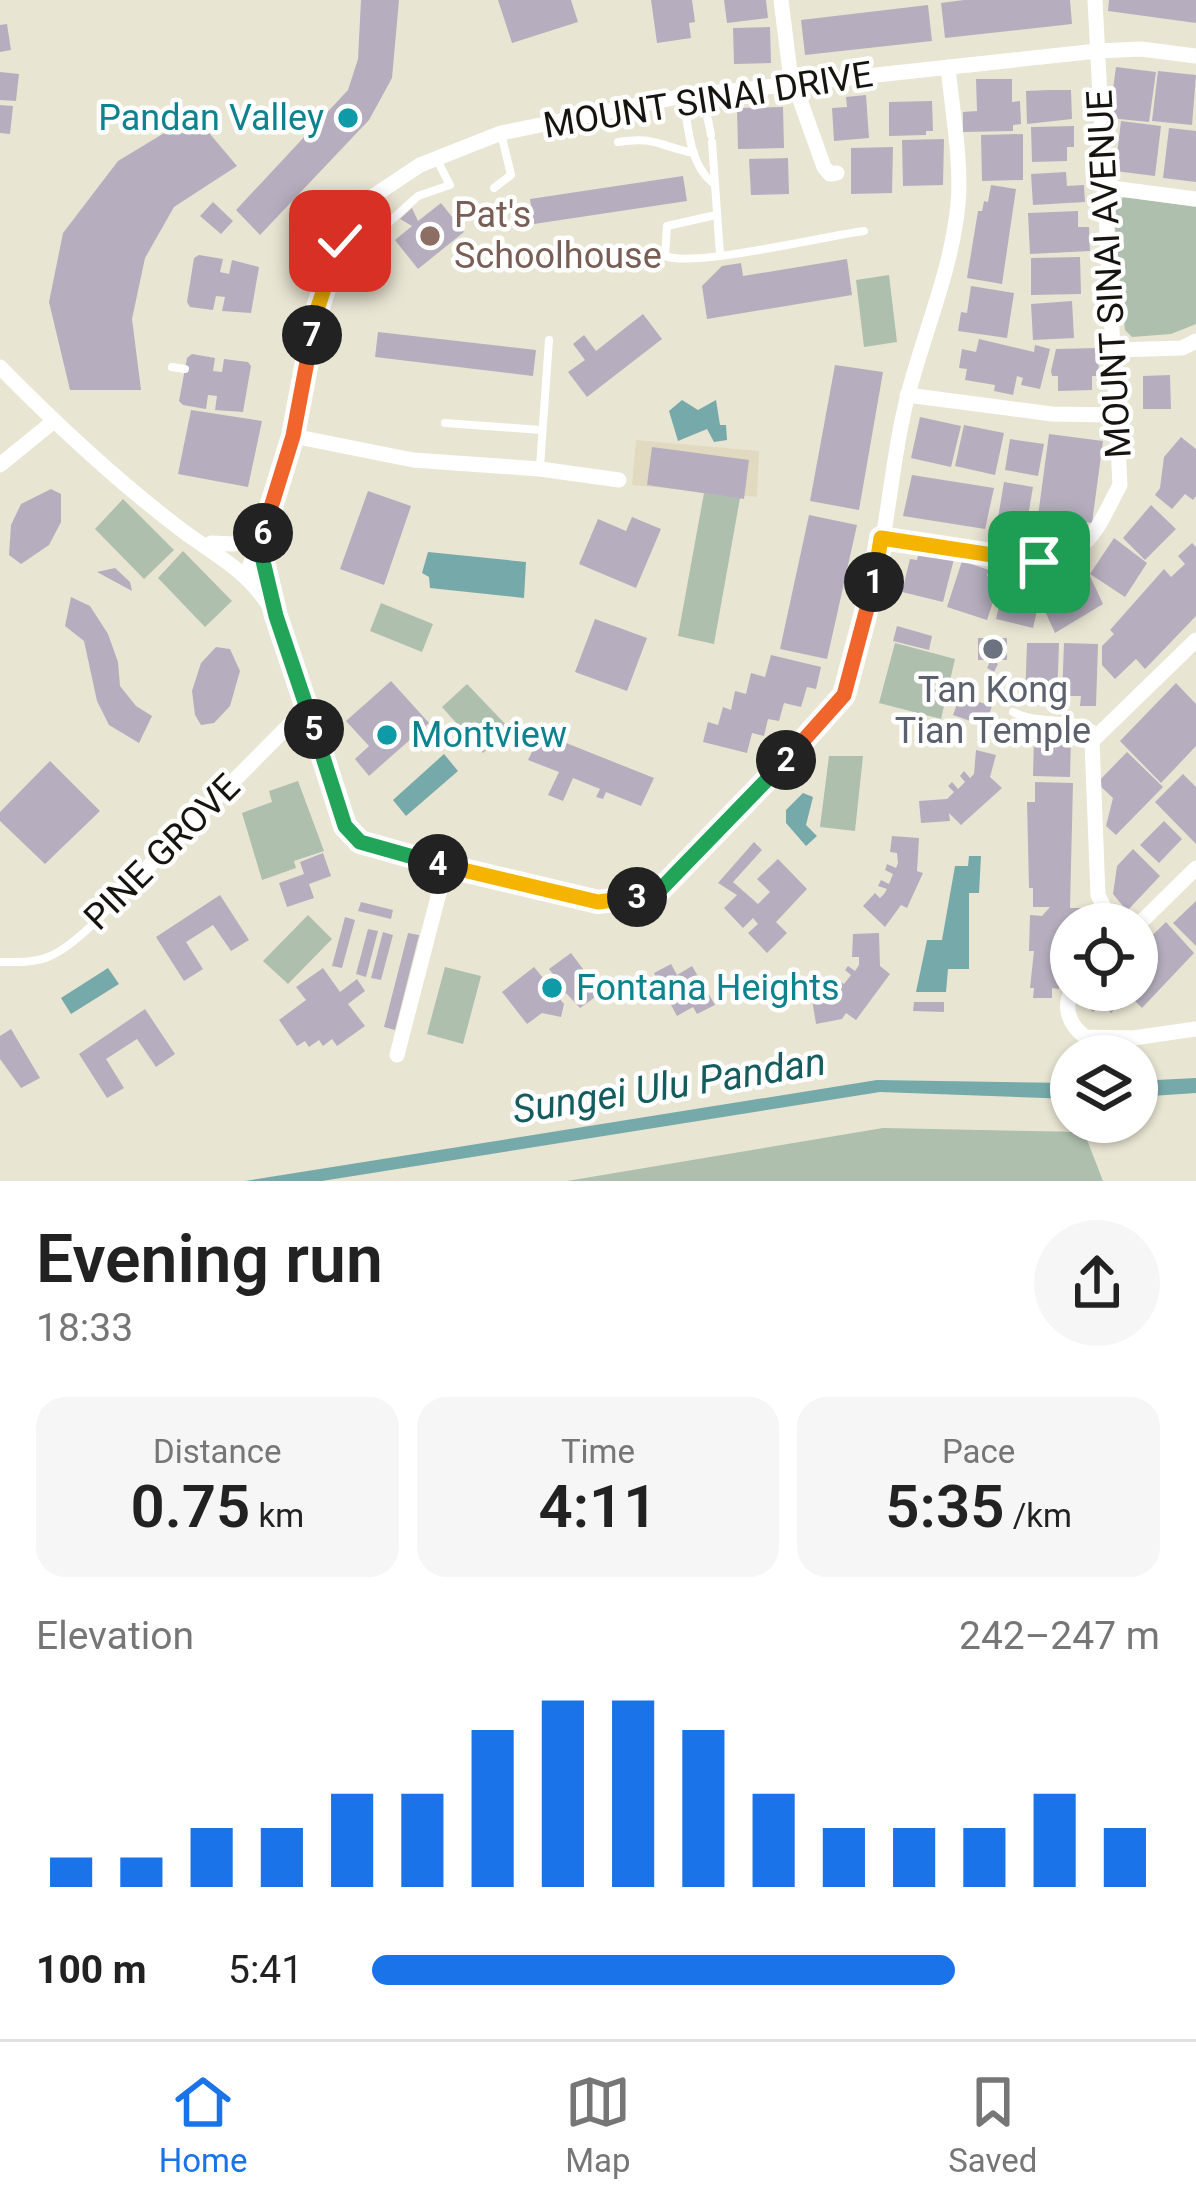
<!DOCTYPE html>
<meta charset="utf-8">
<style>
body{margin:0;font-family:Roboto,sans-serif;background:#f6f6f6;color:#222;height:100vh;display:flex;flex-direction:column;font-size:45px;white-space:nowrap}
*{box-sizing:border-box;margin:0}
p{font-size:39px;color:#767676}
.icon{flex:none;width:66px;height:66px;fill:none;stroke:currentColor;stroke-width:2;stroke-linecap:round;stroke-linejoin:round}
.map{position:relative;height:1181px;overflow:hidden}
.sheet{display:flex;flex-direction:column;background:#fff;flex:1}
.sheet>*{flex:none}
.tools{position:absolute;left:1050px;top:903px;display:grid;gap:24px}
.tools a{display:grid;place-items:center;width:108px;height:108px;border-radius:50%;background:#fff;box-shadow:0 3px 9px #0004;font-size:60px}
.pin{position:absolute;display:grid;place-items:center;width:102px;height:102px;color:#fff;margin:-51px;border-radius:24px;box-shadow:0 6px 18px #0006}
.km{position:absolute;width:60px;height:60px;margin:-30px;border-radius:50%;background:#222;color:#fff;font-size:33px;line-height:60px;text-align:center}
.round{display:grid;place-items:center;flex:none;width:126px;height:126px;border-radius:63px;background:#f6f6f6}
.summary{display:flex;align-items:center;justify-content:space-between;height:204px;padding:0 36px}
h1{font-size:66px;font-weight:600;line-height:90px}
.metrics{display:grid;grid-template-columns:repeat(3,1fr);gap:18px;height:204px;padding:12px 36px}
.metrics div{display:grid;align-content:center;border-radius:30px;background:#f6f6f6;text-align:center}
.metrics b{font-size:60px;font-weight:600}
.metrics small{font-size:33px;font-weight:400}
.metrics p{font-size:33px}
.chart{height:336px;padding:24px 36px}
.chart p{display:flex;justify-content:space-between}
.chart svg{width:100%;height:216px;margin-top:12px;stroke:#1a73e8;stroke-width:6}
ul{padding:0 36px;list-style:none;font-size:39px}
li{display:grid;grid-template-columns:192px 144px 1fr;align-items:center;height:90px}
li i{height:30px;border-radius:15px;background:#1a73e8}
.tabs{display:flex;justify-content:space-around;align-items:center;height:168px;border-top:3px solid #e0e0e0;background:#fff;font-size:33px;color:#767676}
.tabs a{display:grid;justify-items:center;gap:6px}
.tabs .on{color:#1a73e8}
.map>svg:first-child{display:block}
.built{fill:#e1dac1}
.green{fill:#aebfad}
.water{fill:#76a9a9}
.building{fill:#b6aebe}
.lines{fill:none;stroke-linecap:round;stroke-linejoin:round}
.lane{stroke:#fff;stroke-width:8}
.street{stroke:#fff;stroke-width:15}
.split-1-casing{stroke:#fff;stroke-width:24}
.split-2-casing{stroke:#fff;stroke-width:24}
.split-3-casing{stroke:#fff;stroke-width:24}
.split-4-casing{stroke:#fff;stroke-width:24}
.split-5-casing{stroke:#fff;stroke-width:24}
.split-6-casing{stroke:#fff;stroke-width:24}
.split-7-casing{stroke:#fff;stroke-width:24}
.split-8-casing{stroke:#fff;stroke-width:24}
.split-1{stroke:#f5b400;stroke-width:15}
.split-2{stroke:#f0652b;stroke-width:15}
.split-3{stroke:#22a559;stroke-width:15}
.split-4{stroke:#f5b400;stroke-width:15}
.split-5{stroke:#22a559;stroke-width:15}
.split-6{stroke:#22a559;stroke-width:15}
.split-7{stroke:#f0652b;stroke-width:15}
.split-8{stroke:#f5b400;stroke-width:15}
.culture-dot{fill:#0f9aa8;stroke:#fff;stroke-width:4.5}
.education-dot{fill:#8d6e63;stroke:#fff;stroke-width:4.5}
.worship-dot{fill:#6b7280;stroke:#fff;stroke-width:4.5}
.labels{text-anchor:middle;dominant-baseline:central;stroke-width:9;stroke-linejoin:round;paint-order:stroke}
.street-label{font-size:36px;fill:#16140e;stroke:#fff}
.culture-label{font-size:36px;fill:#0d838f;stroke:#fff;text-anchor:start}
.education-label{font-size:36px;fill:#785e54;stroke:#fff;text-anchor:start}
.worship-label{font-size:36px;fill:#5b616d;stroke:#fff}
.water-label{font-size:39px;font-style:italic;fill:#145c5d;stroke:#fff}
</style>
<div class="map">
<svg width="1196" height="1181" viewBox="0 0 1196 1181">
<rect width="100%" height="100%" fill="#e9e5d3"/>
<path class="built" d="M636,440L759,451L757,497L632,485Z"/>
<path class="green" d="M1124,197L1196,207V324L1171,334L1132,337L1125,330L1113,206Z
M889,275L897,342L864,347L856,280Z
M704,493L740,498L714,644L678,636Z
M123,499L174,550L144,579L95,529Z
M183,551L232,601L205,627L158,578Z
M381,603L433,624L422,652L370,631Z
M895,643L955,659L941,719L879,703Z
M467,684L510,729L483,753L442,707Z
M829,756H863L855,831L820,827Z
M298,781L324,851L294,861L296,868L262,880L242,813L272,802L269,791Z
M308,915L332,939L288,984L263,961Z
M445,967L481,976L463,1044L427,1034Z
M883,1128L1084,1132L1103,1181H567Z"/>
<path class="water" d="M682,400L698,410L716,400L720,425H726L727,440L714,442L707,429L678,441L669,411Z
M428,552L526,562L524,598L430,588L429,577L422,573Z
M444,754L458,771L406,816L393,800Z
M803,793L813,797L806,825L817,836L806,846L786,823V810Z
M969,856H981L979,893H969V969H948L946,992H916L927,940H942L955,866H968Z
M108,968L119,984L71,1014L61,998Z
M1196,1078V1093L1137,1097V1081Z
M877,1080L1071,1083V1099L880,1092L322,1181H245Z"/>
<path class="building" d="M361,0H399L392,78L369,120L260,235L236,210L348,90L358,59Z
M498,0H571L578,22L512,43Z
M651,0H692L695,22L689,23L691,38L657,43Z
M724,0H766L768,18L727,23Z
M964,0H1070L1072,24L945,38L941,3Z
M1109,0H1196V23L1108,11Z
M928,5L932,41L805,55L801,20Z
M7,24L11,50L0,52V25Z
M770,27L771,63L734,64L733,28Z
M1116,67L1156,72L1149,122L1109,118Z
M1158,71L1196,75L1192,125L1152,121Z
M0,72L19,74L16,101L0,100Z
M976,79H1012V102L1020,101L1021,124L1013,125V131L963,132V112L977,111Z
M1048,90H1071L1072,119L1027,124L1026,91Z
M866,95L869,138L834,141L832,108L847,107L846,97Z
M932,101L933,131H926V135L889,136V102Z
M0,105L13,106L10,134L0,133Z
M783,107L784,148L738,149L737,108Z
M194,115L237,166L174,207L145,258L132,319L141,390H70L49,302L63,233L118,161Z
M1121,121L1161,126L1155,176L1115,171Z
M1074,126V147H1067V161L1032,162L1031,127Z
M1169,128L1196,131V182L1163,178Z
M1023,134V180L982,181L981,135Z
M944,139L943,185L903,186L902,140Z
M893,147L892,193L851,194V148Z
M788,158L789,194L751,195L749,159Z
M1066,172L1067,186L1084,185L1085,202L1033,205L1031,174Z
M683,176L687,201L534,224L530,199Z
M991,185L1016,189L1002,284L967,278L978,211H982L984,201L988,202Z
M213,202L233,221L221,234L200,216Z
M441,203L464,232L418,269L395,240L412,226L400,219L412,208L418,221Z
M1078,211V227H1089L1090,251L1030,254L1028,213Z
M199,255L223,259L220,272L229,274L232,260L259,267L251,313L222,311L225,297L216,296L213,310L190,307L187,302L194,258Z
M1080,257L1081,294L1031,295V258Z
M847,259L852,295L707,319L702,286L722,266L741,263L743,276Z
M971,286L1014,293L1007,338L958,331L961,312L967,313Z
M1072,301L1074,338L1033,340L1031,304Z
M643,314L662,339L587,397L568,372L585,360L573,344L584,335L596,351Z
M378,332L536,350L533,376L375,357Z
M979,339L1034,352L1035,345L1050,349L1040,389L1021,385L1023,378L1017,376L1013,395L994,391L995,385L965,380L967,369L959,368L962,349L976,352Z
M1098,348L1099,376H1092V390L1058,391V376H1052L1051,371L1056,349Z
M192,354L215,358L213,371L222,372L224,359L248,362L251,366L243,412L215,410L217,396L208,395L206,409L183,405L179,401L187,358Z
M835,365L883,372L859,510L810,501Z
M1170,375L1171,409H1143V376Z
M191,410L262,421L248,487L178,474Z
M920,417L961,426L951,467L911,458Z
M964,425L1004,433L995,475L955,466Z
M1049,434L1103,441L1092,523L1038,516Z
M1181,437L1196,449V496L1193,500L1185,494L1172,509L1155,495L1160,488L1164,457Z
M1010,439L1044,444L1038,476L1005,470Z
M652,447L749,460L744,499L647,485Z
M912,475L994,488L985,529L903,516Z
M1004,482L1033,487L1025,534L996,530Z
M51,489L61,494V522L49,545L21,564L9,555L11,525L21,504Z
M368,491L411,506L384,585L340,569Z
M1151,505L1176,529L1145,560L1123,538Z
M809,515L857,525L827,659L780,649Z
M632,517L661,529L636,588L579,564L598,519L626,531Z
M1114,538L1147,563L1125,597L1090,574Z
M1192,543L1196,547V616L1145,669L1136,659L1115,679L1102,665V646L1114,634L1110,630L1164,569L1171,577L1185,564L1178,556Z
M919,551L954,559L943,602L902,592L910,559L917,560Z
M962,561L989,570L987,576L1000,581L987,620L947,607Z
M115,568L130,582L132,591L97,572Z
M1088,572L1103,604L1055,633L1044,609L1049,607L1043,593Z
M1021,575L1039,579L1037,588L1042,589L1033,628L996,619L1005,581L1019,584Z
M71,597L90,606L108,634L118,662L120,686L136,706L152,716L139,743L109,725L97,701L84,641L65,626Z
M595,619L647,638L627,691L575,672Z
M897,626L932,636L929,650L893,641Z
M978,638H1007V660H994L998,664L994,672L987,668L991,660H978Z
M1027,643H1059L1057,701H1025Z
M1064,643L1098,644L1096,706H1080L1081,696H1062Z
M216,647L230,649L240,671L230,706L214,723L201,725L195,715L192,691L201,663Z
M771,655L821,667L816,689L807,687L801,707L784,703L779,721L768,719L764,736L752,733L747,753L703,742L708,722L718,725L723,707L731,710L735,691L746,694L751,673L765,677Z
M391,681L429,723L369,776L355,759L369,746L346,721Z
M1176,683L1196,704V746L1161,783L1120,741Z
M960,696L992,706L985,726L953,715Z
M541,733L654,778L641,806L606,792L603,799L596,797L600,789L573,778L563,801L548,795L559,772L528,760Z
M1034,737H1071L1070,777L1033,776Z
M976,750L996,755L990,777L1002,788L961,825L949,813L950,821L921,823L919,801L947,799L954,792L948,786L952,782L958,789L965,782L960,776L964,771L970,778L974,774Z
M1127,752L1163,787L1116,835L1106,826L1113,798L1097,783Z
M50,761L100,811L45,864L0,821V812Z
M1183,774L1196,787V844L1155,802Z
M1035,782L1073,783L1070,908H1091L1105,924H1071V971H1059V989L1052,988V998H1033L1034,988H1030L1034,951H1029L1030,915L1042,916L1050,907H1033V888H1029L1027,802H1035Z
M1164,821L1182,839L1159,863L1140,845Z
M892,836L919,838L917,871L923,873L907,908L901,905L885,927L863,906L875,893L880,898L884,894L887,889L878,886L881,880L889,884L893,874L885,870L887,864L896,868L898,863L897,853L890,852Z
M754,842L762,850L733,882L758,904L770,892L757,879L778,859L807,889L776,922L787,933L767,953L748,933L758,924L753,918L743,928L724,908L737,895L718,883Z
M1133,849L1160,876L1127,911L1113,894L1117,866Z
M323,853L331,876L309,884L314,898L287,907L279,883L304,874L300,862Z
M220,895L249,940L231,951L213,925L186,942L203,969L184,981L156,937Z
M1196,901V946L1173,923Z
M361,902L393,910L391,919L358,911Z
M345,917L355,920L342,968L332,966Z
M1166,922L1194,953L1142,1008L1130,996L1121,1009L1118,1006L1111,1013L1102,1003L1093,1012L1081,1000L1091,990H1137V950Z
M368,929L378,931L366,977L356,974Z
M383,932L393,935L381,980L371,978Z
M408,933L419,935L395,1030L384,1027Z
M879,933L880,966L890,974L856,1020L846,1013L842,1019L816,1024L811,993L829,989L830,996L837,995L841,989L835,984L838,980L844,984L851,975L845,970L848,966L855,971L859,965V957H852L853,934Z
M571,953L601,993L580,1008L566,993L559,998L564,1004L561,1017L542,1013L527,1024L502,992L534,967L548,984L556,978L549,969Z
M671,964L677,975L692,966L715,1005L697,1014L693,1007L677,1016L654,973Z
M323,968L340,992L357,979L365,991L348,1004L365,1026L337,1046L332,1039L323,1046L319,1040L309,1047L305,1041L297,1046L279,1020L306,1000L296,987Z
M914,1002H944V1012L913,1011Z
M145,1009L175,1054L156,1067L137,1039L106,1059L124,1088L107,1098L79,1054Z
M11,1029L40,1078L21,1088L0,1059V1036Z"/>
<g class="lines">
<path class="lane" d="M703,95L711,135
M683,97C688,124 689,164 712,182
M618,142C655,136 659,146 694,153
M712,142L720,254
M494,188L511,175L501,133
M716,215L667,226L665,256C693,268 825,236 864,231
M386,225L418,196L450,185L437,160
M172,367L185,369
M445,423L541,430
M540,467L549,340
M1013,712C1041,727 1074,713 1099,733
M0,962C16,962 33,963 48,957C81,944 122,892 149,867"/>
<path class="street" d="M781,0L790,72L824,167L830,174L837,173
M1104,187L1196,199
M1116,350L1182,348L1196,341
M0,367C57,425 118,482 183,531C214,554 246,570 268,604
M907,395L1052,414L1119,415
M293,436L413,460L540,469L619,480
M0,465L54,421
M881,538C929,545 1040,574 1078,548C1098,535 1108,506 1120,485L1095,0
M211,543L234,544L264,529
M259,544L276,617L345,826L360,841L598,902H616L661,888L826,719C882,650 884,481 909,391C925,330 952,268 958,204C962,164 952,108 948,67
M246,577L293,436L318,307L331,264L355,216L375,195L420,165L501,133L683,96L1097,51L1141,49L1196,56
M149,866L307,707
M1112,924L1098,895L1092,741L1196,640
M1137,926L1196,868
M1072,990C1062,1009 1070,1025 1085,1037L1133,1038L1196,1029
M397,1055L446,866"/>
</g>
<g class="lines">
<defs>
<path id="split-1" d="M874,582L881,538L1039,562"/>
<path id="split-2" d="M786,760L844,695L874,582"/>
<path id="split-3" d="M637,897L661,889L786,760"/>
<path id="split-4" d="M438,864L598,902L637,897"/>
<path id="split-5" d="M314,729L345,826L360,842L438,864"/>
<path id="split-6" d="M263,533L259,544L276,616L314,729"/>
<path id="split-7" d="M263,533L293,436L312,335"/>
<path id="split-8" d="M312,335L318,307L340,241"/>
</defs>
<use href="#split-1" class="split-1-casing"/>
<use href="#split-2" class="split-2-casing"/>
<use href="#split-3" class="split-3-casing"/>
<use href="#split-4" class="split-4-casing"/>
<use href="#split-5" class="split-5-casing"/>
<use href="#split-6" class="split-6-casing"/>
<use href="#split-7" class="split-7-casing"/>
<use href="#split-8" class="split-8-casing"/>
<use href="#split-1" class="split-1"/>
<use href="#split-2" class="split-2"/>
<use href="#split-3" class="split-3"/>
<use href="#split-4" class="split-4"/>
<use href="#split-5" class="split-5"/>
<use href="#split-6" class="split-6"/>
<use href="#split-7" class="split-7"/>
<use href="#split-8" class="split-8"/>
</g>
<g class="culture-dot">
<circle cx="348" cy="118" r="12"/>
<circle cx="387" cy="735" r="12"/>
<circle cx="552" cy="988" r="12"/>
</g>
<circle class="education-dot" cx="430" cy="236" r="12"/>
<circle class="worship-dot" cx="993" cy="649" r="12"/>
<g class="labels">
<g class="street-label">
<text transform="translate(708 100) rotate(-9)">MOUNT SINAI DRIVE</text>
<text transform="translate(1109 274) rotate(-93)">MOUNT SINAI AVENUE</text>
<text transform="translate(162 852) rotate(-45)">PINE GROVE</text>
</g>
<g class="culture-label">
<text x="324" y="118" text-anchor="end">Pandan Valley</text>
<text x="411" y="735">Montview</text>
<text x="576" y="988">Fontana Heights</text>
</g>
<g class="education-label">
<text x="454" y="215">Pat's<tspan x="454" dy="41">Schoolhouse</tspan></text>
</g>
<g class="worship-label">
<text x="993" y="690">Tan Kong<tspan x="993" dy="41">Tian Temple</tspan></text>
</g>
<g class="water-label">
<text transform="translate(669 1086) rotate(-9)">Sungei Ulu Pandan</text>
</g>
</g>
</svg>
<div class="tools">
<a><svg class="icon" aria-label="locate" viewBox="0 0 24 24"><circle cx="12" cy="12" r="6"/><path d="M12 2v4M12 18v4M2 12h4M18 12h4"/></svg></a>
<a><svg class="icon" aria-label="layers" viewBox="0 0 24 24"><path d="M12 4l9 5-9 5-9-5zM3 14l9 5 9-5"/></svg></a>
</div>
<div class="pin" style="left:1039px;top:562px;background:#1e9e55"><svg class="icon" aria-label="arrive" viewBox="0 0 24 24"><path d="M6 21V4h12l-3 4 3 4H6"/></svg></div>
<div class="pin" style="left:340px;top:241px;background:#d93025"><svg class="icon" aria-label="check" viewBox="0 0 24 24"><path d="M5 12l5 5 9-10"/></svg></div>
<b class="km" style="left:874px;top:582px">1</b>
<b class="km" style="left:786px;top:760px">2</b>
<b class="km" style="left:637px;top:897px">3</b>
<b class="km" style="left:438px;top:864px">4</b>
<b class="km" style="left:314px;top:729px">5</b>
<b class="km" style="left:263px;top:533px">6</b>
<b class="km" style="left:312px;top:335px">7</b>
</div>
<section class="sheet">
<div class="summary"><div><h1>Evening run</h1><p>18:33</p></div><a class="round"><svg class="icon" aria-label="share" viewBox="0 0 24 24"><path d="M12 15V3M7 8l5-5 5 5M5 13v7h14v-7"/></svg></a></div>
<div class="metrics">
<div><p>Distance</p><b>0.75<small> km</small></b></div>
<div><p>Time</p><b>4:11</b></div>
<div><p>Pace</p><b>5:35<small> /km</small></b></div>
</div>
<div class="chart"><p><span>Elevation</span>242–247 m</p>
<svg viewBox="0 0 160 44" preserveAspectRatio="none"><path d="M5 44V38M15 44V38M25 44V32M35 44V32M45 44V25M55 44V25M65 44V12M75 44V6M85 44V6M95 44V12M105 44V25M115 44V32M125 44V32M135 44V32M145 44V25M155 44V32"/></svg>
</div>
<ul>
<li><b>100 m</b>5:41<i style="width:74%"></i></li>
</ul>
</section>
<nav class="tabs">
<a class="on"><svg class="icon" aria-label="home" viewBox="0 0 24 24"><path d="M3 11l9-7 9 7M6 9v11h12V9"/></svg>Home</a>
<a><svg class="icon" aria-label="map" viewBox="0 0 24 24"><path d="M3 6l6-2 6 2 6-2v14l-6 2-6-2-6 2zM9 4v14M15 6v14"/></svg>Map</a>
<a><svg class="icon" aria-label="saved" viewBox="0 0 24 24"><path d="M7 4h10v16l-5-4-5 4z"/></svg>Saved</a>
</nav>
